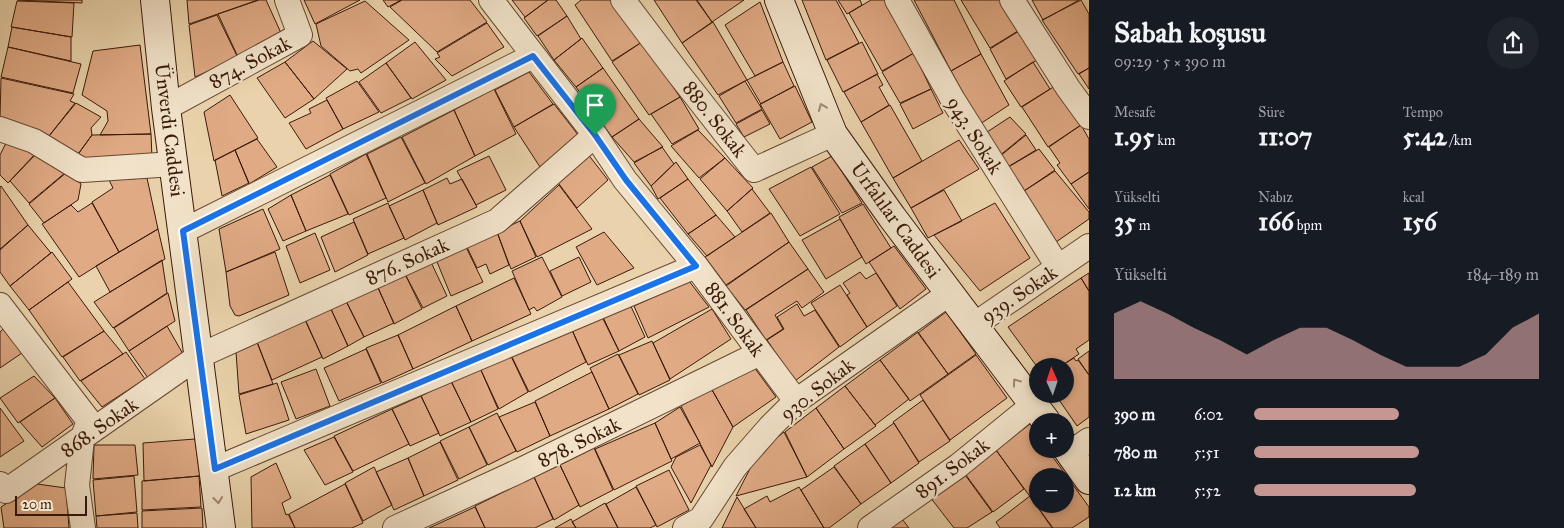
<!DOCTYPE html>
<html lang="tr">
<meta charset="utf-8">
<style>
body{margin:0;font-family:"IM FELL Great Primer",serif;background:#20242c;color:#f1f3f6;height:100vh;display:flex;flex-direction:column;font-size:19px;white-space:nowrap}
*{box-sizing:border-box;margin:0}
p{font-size:16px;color:#9ea1a6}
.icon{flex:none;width:28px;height:28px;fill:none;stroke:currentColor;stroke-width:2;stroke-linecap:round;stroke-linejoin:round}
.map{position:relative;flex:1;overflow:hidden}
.details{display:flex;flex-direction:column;background:#171b24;width:475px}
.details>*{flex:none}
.needle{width:32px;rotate:357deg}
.fabs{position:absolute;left:1029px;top:358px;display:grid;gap:10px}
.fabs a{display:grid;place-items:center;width:45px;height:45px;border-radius:50%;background:#171b24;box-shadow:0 2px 8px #0003;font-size:25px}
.scale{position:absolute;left:15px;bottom:12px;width:72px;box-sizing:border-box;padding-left:5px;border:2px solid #3a1a0a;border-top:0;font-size:14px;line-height:18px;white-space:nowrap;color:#3a1a0a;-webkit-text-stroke:4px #f1e2c9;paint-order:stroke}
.pin{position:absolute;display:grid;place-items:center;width:42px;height:42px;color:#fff;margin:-51px -21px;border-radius:50% 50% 50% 0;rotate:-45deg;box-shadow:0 0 5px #0007}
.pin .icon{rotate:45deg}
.round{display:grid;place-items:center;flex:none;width:52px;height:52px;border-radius:26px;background:#20242c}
.headline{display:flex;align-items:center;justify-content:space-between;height:85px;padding:0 25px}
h1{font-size:28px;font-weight:800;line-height:38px}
.metrics{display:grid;grid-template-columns:repeat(3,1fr);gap:8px;height:85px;padding:5px 25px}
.metrics div{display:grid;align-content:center}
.metrics b{font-size:25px;font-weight:800}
.metrics small{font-size:14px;font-weight:400}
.metrics p{font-size:14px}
.chart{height:140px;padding:10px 25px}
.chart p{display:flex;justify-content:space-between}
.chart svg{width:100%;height:90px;margin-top:5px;fill:#c59692;opacity:.7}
ul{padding:0 25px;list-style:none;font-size:16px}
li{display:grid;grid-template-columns:80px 60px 1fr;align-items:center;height:38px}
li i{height:12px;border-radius:6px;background:#c59692}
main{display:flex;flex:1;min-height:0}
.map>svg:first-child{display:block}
.building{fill:#e0aa85;stroke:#3a1a0a;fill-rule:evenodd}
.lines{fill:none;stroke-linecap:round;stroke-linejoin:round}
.street-casing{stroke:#664832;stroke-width:26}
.secondary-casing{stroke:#3a1a0a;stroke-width:30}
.street{stroke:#f1e2c9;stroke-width:24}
.secondary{stroke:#f1e2c9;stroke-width:28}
.oneway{stroke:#9f8873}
.route-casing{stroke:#fff;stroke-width:10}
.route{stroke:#1a73e8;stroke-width:6}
.labels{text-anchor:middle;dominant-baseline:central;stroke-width:4.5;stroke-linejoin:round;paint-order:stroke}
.street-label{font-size:20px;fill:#3a1a0a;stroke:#f1e2c9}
</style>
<main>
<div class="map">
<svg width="1089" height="528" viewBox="0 0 1089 528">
<rect width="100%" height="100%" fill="#ead3ac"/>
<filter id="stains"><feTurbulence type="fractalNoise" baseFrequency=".004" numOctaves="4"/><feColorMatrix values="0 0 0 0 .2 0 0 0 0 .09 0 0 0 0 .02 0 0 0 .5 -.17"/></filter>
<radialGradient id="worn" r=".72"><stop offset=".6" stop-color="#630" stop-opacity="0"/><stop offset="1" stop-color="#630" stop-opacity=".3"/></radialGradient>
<path class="building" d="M17,0H82V3Z
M187,0H258L189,24Z
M259,0H266L281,33L238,57L218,14Z
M304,0H360L315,24Z
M383,0H401L388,7Z
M402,0H470L487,22L437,52L390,7Z
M512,0H548L525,17Z
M548,0H556L567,16L537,36L524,18Z
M581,0H614L642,42L612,61L575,5Z
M654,0H696L712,22L682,43Z
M697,0H744L712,22Z
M802,0H836L859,43L826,60Z
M838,0H860L862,5L847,14Z
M871,0H885L914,53L882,71L849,13Z
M914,0H954L981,54L951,71Z
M961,0H1000L1018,31L990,48Z
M1032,0H1079L1043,20Z
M1081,0L1089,14V68L1078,74L1042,20Z
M17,1L74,3L72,37L11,27Z
M365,1L409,40L361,73L358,69L350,71L321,46L316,24Z
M760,2L783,62L755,76L725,25Z
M217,15L238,58L195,77L189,25Z
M567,16L581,39L554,60L538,36Z
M713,22L747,80L718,95L682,43Z
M487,23L504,47L452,76L435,59L440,57L437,53Z
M12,27L71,37V61L8,47Z
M1019,31L1037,60L1006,79L990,49Z
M582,38L603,68L576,87L554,60Z
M313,41L347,69L314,99L285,62Z
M415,42L446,80L412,99L386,63Z
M642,42L680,97L649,115L612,62Z
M862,42L878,74L843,92L827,60Z
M140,45L151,134L100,135L108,121L107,111L82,95L93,51Z
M8,47L81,64L73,93L1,77Z
M914,53L931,89L900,103L882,72Z
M981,54L1009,105L980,124L951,71Z
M285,62L314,99L285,118L257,78Z
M783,62L794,86L761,104L747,80Z
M1033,62L1050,89L1021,107L1004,81Z
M386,63L411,98L381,113L359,82Z
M603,68L639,119L612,137L576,87Z
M1089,68V89L1079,74Z
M529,72L553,104L514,127L495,90Z
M877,74L883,85L879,87L889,105L861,122L844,92Z
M1,78L74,94L70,101L75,103L49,136L0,119Z
M357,81L379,112L343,129L326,98Z
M745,81L762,109L736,123L719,96Z
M795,86L812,122L780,139L760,104Z
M1055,86L1081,125L1048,147L1022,107Z
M494,89L516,134L475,156L454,110Z
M931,89L943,113L913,129L900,104Z
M230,95L258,138L214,161L204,112Z
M680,97L699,129L672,144L651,114Z
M327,100L343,129L306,149L289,123L311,113L309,109Z
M76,103L101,117L91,128L92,135L76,157L49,136Z
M554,104L579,136L540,167L514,127Z
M890,105L922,161L893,178L861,122Z
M454,110L475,156L426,184L402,137Z
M762,110L770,124L744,137L736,124Z
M1010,117L1026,134L998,157L984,134Z
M639,119L663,147L634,162L612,137Z
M1081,125L1089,139V172L1071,184L1057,165L1060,163L1049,147Z
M698,130L725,158L699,178L671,146Z
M151,134L152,158L82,161L76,157L92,135Z
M1026,135L1036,150L1006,168L999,157Z
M401,137L425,183L388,202L367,154Z
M8,139L36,153L8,183L0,175V155Z
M257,139L277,167L249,184L235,150Z
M959,140L979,169L911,208L893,178Z
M662,147L674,164L651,186L634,163Z
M1039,149L1055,170L1021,193L1005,169Z
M235,150L249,183L222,196L215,160Z
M37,153L66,172L29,203L10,181Z
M587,153L608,180L577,208L556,180Z
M366,154L386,198L349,215L330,174Z
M489,156L506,190L476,205L457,171Z
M832,156L862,203L842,213L812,167Z
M725,158L753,188L727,211L700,179Z
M676,162L688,179L658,199L651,186Z
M811,167L840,214L800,236L769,189Z
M1055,171L1089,212V219L1056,242L1021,193Z
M67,172L81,184L78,200L44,223L29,204Z
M1089,172V209L1071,184Z
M330,175L348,214L306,231L291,195Z
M147,178L158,229L119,252L92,202L113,188L109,180Z
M447,178L450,184L462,179L477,207L438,225L423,190Z
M688,179L716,215L688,234L660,198Z
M559,185L592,229L537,257L520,221Z
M1,186L28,225L0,249V187Z
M752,189L770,213L742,232L727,211Z
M423,190L437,223L405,240L389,206Z
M944,190L962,221L928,238L911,208Z
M291,195L306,231L283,241L268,209Z
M92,203L119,252L79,277L42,224L71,205L78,212Z
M388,203L404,238L368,254L353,219Z
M995,203L1030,258L980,291L934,235Z
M863,204L891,248L866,264L839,217Z
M263,209L280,249L226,272L219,229Z
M771,213L789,242L726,285L705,257Z
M716,215L735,237L707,256L688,234Z
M840,219L862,257L826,279L802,240Z
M520,221L536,257L511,269L497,232Z
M354,222L368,255L335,272L321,237Z
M28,225L51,253L10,286L0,272V250Z
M158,229L165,259L110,292L96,266Z
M497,232L509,265L490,274L486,264L477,268L466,245Z
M604,232L634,268L597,285L576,247Z
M315,233L330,270L300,283L286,246Z
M789,242L808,269L745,310L726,286Z
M465,245L483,282L451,296L435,257Z
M894,246L926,289L900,309L869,262Z
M52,252L72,279L29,310L10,286Z
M275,252L289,295L239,316L235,315L230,306L226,272Z
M542,257L562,297L537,311L534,307L529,310L512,271Z
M579,257L591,282L562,296L550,271Z
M429,258L447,296L423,308L403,270Z
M162,260L167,293L113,328L94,302Z
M808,269L824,292L802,308L797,301L775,315L783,329L766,340L746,310Z
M404,272L422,309L394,324L377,285Z
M860,272L866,279L876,273L897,306L867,327L847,295L850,293L843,283Z
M1089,273V291L1081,278Z
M514,278L531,314L472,341L456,306Z
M1081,278L1089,291V340L1076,349L1079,354L1061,366H1038V368L1008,327Z
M689,281L709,307L648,338L634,306Z
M68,282L104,331L62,357L29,310Z
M840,285L867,327L840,347L811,303Z
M377,286L394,323L364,337L346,301Z
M168,293L175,321L129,351L114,328Z
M346,301L364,337L348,346L330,307Z
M629,302L645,337L619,351L602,315Z
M797,304L804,316L815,310L839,347L795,381L767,340L784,329L777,317Z
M456,306L472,341L413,369L398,335Z
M330,307L348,346L323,359L305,319Z
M712,309L731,339L670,379L653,343Z
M946,312L976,354L948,374L918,333Z
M601,315L619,351L588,365L572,330Z
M305,320L322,357L272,380L257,342Z
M167,326L183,354L148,378L129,351Z
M3,329L22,353L0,368V332Z
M572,330L586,362L529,392L511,355Z
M104,331L123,354L80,381L63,357Z
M918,332L948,374L910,401L880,360Z
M398,335L413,369L382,383L366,348Z
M652,341L670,380L639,395L619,355Z
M257,342L273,384L239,394L236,352Z
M366,349L381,383L339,401L324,368Z
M1089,351V375L1078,359Z
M126,352L145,379L102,407L81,381Z
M510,354L528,392L499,409L480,368Z
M618,354L638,394L609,409L590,368Z
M976,355L1007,398L950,440L920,395Z
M1074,358L1076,361L1078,360L1089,375V417L1077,426L1055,394H1065V366H1061Z
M880,360L909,399L875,425L845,386Z
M751,363L776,397L733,427L711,388Z
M480,368L498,409L471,422L451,381Z
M316,369L330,406L296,419L281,382Z
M592,372L609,409L550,436L535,401Z
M34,376L55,398L18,423L0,398Z
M451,381L471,422L440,436L421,396Z
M277,383L289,420L246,434L239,395Z
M845,386L876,426L844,449L816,408Z
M711,388L733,427L712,467L681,406Z
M421,396L439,433L410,446L392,409Z
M55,398L73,424L42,447L20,422Z
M923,400L950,441L919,462L893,422Z
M535,402L550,436L517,452L499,417Z
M680,407L700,443L671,459L655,423Z
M0,408L24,441L0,457Z
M816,408L844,449L807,477L785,432Z
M392,409L409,444L353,471L334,436Z
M497,413L516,451L488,465L469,427Z
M655,423L672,461L614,490L595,449Z
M894,423L919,463L891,483L865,444Z
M1030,424L1038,435V449H1047L1089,507V517L1072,528H1053L996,450ZM1038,476H1065V504H1038Z
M469,427L487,465L459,479L440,441Z
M784,432L807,477L736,496L758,453Z
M334,437L353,472L325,485L304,450Z
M195,439L200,476L144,481L143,443Z
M440,442L458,480L424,496L408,458Z
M865,444L891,483L861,504L834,466Z
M94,445H135L138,475L93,479Z
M700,445L711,465L691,503L671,467L676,457Z
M594,448L613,490L580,507L560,465Z
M996,450L1024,489L993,512L963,471Z
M408,458L424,496L394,510L376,472Z
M276,463L291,498L282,503L286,515L288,514L295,528H252L251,477Z
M560,465L579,505L554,520L534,477Z
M374,467L392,505L363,521L345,483Z
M834,467L861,504L829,528H824L801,490Z
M669,470L689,510L657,527L636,486Z
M963,472L992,512L967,528H954L930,497Z
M134,476L137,512L96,516L93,480Z
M199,476L201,507L142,510V481Z
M534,477L553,519L535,528H485L475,506Z
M37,484L66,488L69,528H4L1,507Z
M345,484L363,523L352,528H295L289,514Z
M636,487L656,525L650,528H618L606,504Z
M799,487L824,528H756L744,509L767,496L770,502Z
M1030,496L1052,528H1000L996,522Z
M737,497L756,528H722Z
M605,503L618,528H576L572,522Z
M475,507L485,528H429Z
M202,508L203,528H142V511Z
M137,513L138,528H97L96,516Z
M571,519L576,528H555Z
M902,519L909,528H888Z"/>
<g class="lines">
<defs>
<path id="street" d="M491,0L595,135L625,180L696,266L796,401
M623,0L678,73L754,170L833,134
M897,0L953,100L1058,267
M1012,0L1068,88L1089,117
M166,108L300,35L287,0
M0,129L34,141L82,170L174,164
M183,231L533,56
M0,305L89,421L82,439L77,485L83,528
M974,325L1089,246
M1070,453L1089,440
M215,469L696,266
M0,484L6,491L199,356L497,221L595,135
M395,528L519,471L760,353
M685,528L701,519L735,467L770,427L796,401L950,293
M870,528L958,466L1033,405"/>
<path id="secondary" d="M155,0L166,108L221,528
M779,0L833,134L892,217L1046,421
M1065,446L1089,480"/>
</defs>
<use href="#street" class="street-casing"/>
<use href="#secondary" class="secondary-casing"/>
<use href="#street" class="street"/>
<use href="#secondary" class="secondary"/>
</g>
<defs><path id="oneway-chevron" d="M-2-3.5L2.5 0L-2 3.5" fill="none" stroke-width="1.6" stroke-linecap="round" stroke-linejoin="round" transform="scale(1.25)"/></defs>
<g class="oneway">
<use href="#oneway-chevron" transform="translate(822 107) rotate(-113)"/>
<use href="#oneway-chevron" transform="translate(1016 382) rotate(-126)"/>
<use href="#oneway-chevron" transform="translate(218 500) rotate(84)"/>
</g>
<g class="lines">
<defs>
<path id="route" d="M533,56L595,135L626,180L696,266L215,469L183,231Z"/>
</defs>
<use href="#route" class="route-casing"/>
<use href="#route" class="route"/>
</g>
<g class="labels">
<g class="street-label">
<text transform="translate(250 62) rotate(-28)">874. Sokak</text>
<text transform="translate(715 119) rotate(52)">880. Sokak</text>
<text transform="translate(170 130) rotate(83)">Ünverdi Caddesi</text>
<text transform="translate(975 135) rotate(58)">943. Sokak</text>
<text transform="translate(896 220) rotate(54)">Urfalılar Caddesi</text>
<text transform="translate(407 261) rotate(-24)">876. Sokak</text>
<text transform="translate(1019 294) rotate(-34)">939. Sokak</text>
<text transform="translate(735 319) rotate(54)">881. Sokak</text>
<text transform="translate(817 389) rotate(-38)">930. Sokak</text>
<text transform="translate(99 427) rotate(-35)">868. Sokak</text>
<text transform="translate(579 442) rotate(-26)">878. Sokak</text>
<text transform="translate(952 468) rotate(-37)">891. Sokak</text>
</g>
</g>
<rect width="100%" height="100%" filter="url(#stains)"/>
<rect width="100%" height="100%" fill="url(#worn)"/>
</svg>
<div class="fabs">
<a><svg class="needle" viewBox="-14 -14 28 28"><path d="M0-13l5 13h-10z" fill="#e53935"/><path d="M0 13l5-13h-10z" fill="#9ea1a6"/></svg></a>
<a>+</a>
<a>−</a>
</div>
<div class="scale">20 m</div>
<div class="pin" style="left:595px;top:135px;background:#1e9e55"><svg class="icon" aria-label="arrive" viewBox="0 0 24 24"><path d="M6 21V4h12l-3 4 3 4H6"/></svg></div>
</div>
<section class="details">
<div class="headline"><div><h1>Sabah koşusu</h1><p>09:29 · 5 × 390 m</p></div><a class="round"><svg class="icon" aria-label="share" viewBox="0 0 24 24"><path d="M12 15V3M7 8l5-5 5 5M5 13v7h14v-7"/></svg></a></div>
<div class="metrics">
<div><p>Mesafe</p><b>1.95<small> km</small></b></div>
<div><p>Süre</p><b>11:07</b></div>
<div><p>Tempo</p><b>5:42<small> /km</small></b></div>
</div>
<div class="metrics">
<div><p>Yükselti</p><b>35<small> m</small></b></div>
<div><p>Nabız</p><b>166<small> bpm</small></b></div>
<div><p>kcal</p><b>156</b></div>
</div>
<div class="chart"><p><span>Yükselti</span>184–189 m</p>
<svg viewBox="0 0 160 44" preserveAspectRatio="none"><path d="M0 44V12L10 6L20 12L30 19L40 25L50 32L60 25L70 19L80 19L90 25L100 32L110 38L120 38L130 38L140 32L150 19L160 12V44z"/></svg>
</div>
<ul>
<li><b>390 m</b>6:02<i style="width:51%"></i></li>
<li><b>780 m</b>5:51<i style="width:58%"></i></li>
<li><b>1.2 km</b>5:52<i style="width:57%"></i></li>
</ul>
</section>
</main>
